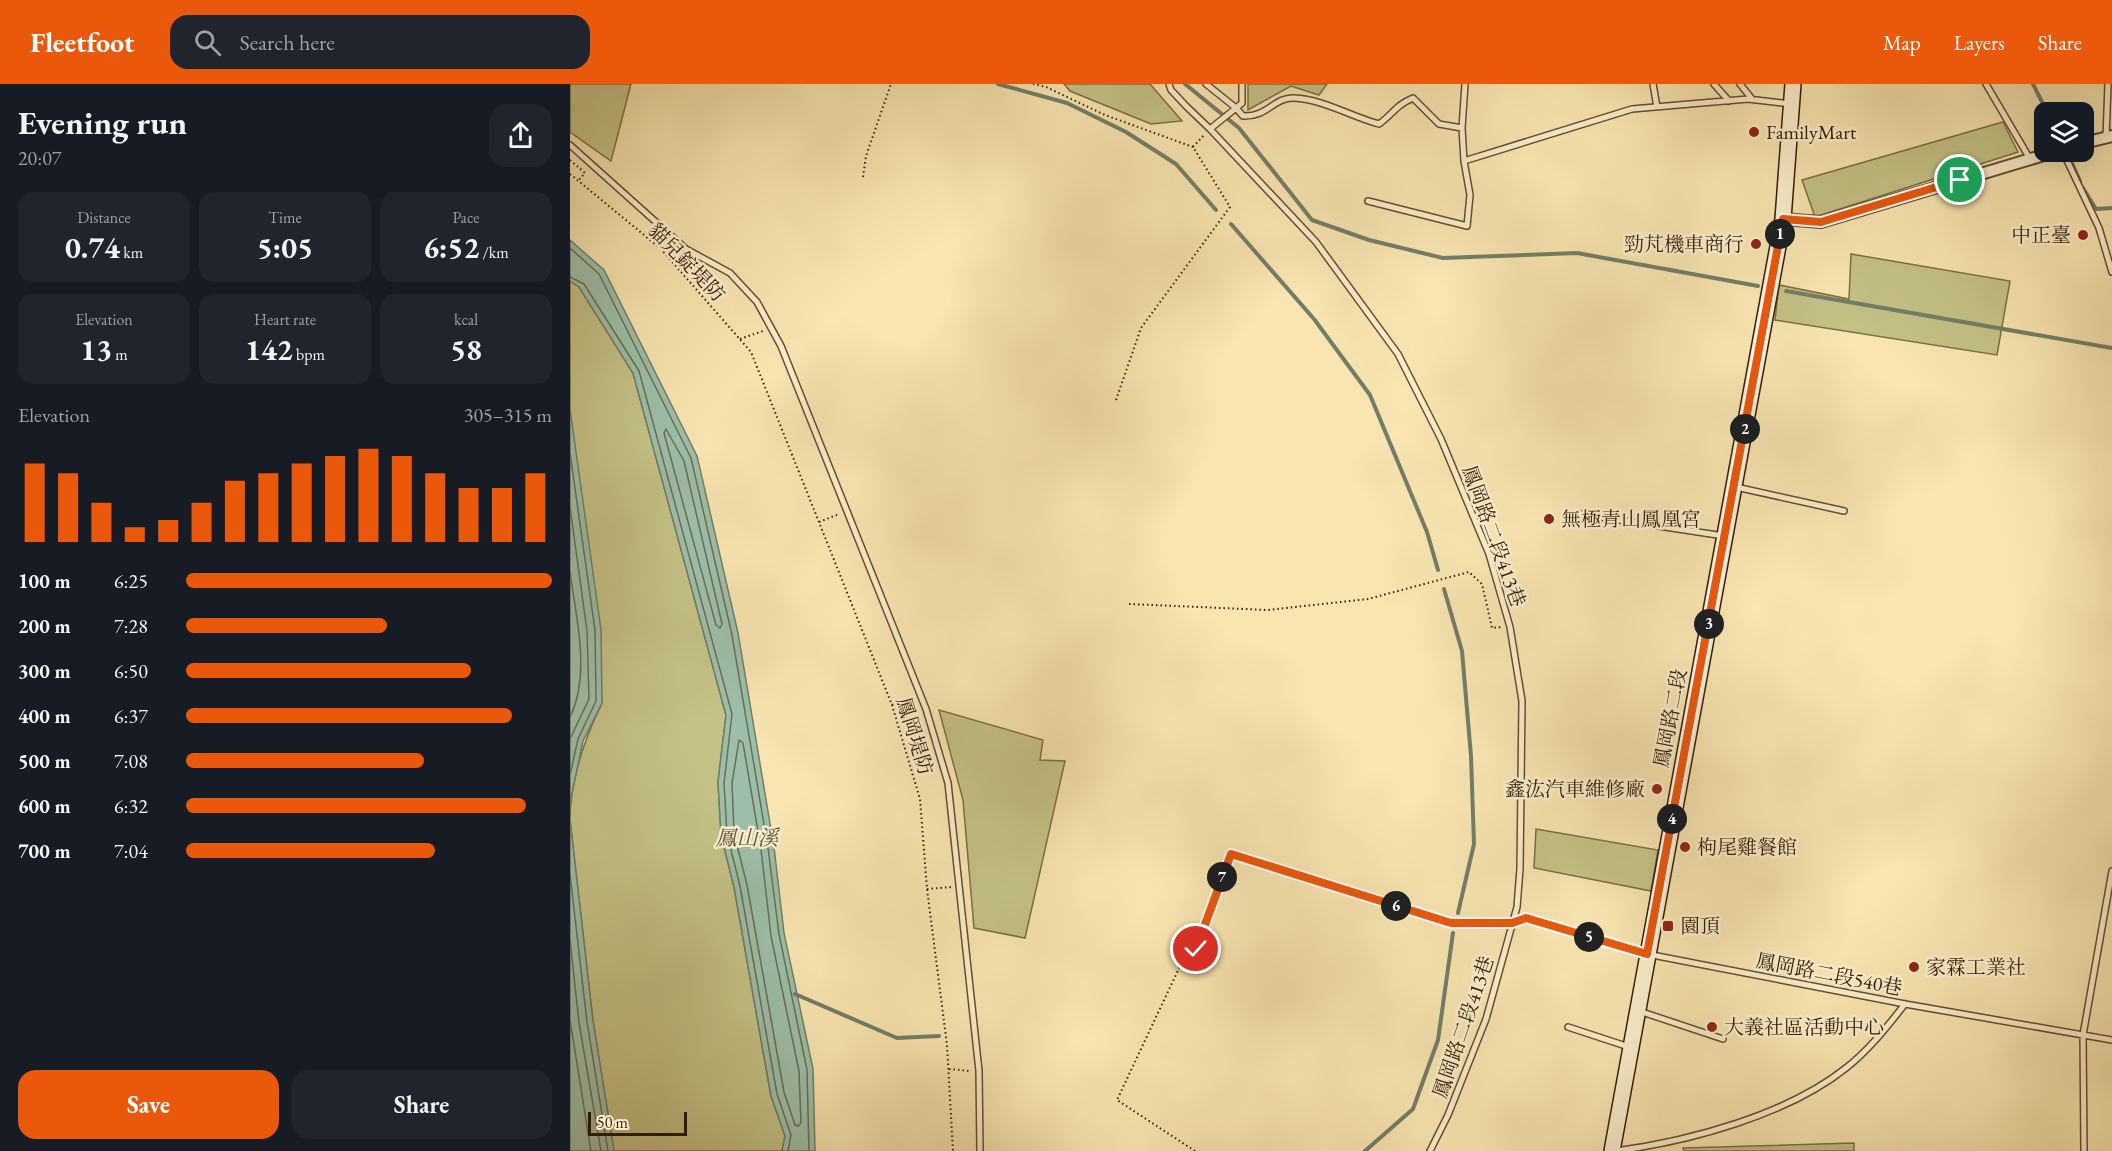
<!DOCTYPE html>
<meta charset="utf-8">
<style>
body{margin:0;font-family:"EB Garamond","Noto Serif TC",serif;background:#20242c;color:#f1f3f6;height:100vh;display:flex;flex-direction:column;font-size:22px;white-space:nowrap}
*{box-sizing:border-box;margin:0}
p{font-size:20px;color:#9ea1a6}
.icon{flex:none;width:33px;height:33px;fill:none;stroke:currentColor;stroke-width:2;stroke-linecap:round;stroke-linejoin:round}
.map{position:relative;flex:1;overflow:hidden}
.panel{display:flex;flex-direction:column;background:#171b24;width:570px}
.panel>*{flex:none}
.controls{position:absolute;left:1464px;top:18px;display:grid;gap:12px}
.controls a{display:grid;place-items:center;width:60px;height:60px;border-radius:12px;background:#171b24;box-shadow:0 6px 24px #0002;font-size:30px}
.scale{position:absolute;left:18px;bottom:15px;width:99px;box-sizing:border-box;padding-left:6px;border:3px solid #341c02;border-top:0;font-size:16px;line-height:21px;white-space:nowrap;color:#341c02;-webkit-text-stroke:4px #faeecc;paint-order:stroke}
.pin{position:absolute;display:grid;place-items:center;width:51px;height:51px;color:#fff;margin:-26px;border:3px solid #fff;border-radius:50%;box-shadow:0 2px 6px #0007}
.km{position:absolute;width:30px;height:30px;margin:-15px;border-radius:50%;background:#222;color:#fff;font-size:16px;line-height:30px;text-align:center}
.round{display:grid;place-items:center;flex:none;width:63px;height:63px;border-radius:18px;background:#20242c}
.summary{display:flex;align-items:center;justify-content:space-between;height:102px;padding:0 18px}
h1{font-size:33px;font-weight:700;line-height:45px}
.stats{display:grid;grid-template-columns:repeat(3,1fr);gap:9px;height:102px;padding:6px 18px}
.stats div{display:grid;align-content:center;border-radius:15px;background:#20242c;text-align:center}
.stats b{font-size:30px;font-weight:700}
.stats small{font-size:16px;font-weight:400}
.stats p{font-size:16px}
.chart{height:168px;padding:12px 18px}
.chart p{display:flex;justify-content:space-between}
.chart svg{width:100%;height:108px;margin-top:6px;stroke:#ea580c;stroke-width:6}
.button{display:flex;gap:12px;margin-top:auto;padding:12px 18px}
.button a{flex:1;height:69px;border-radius:18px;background:#ea580c;color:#fff;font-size:24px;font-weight:700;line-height:69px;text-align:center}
.button a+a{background:#20242c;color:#f1f3f6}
ul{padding:0 18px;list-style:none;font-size:20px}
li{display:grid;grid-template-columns:96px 72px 1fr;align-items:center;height:45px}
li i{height:15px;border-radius:8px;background:#ea580c}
header{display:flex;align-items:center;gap:36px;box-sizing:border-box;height:84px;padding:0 30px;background:#ea580c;color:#fff}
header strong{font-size:28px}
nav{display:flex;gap:33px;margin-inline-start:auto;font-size:21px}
.search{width:420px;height:54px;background:#20242c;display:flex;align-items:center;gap:15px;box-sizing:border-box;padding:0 21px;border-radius:18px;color:#9ea1a6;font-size:22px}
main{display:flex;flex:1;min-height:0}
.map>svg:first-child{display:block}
.green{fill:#c4c287;stroke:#7c6f44;stroke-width:1.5}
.water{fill:#9dbfaa;stroke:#737e67;stroke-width:1.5}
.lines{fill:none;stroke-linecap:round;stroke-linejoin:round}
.shore{stroke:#686e56;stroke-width:1.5}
.stream{stroke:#737e67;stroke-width:4}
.lane-casing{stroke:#654e2e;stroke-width:8}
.street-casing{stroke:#654e2e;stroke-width:14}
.secondary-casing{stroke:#341c02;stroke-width:18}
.path{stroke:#341c02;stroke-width:2;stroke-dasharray:1.5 3;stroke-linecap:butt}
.lane{stroke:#faeecc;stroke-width:5}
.street{stroke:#faeecc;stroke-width:10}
.secondary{stroke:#faeecc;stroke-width:15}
.route-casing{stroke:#fff;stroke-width:12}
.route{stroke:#ea580c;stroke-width:8}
.poi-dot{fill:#8f2418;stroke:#faeecc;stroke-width:2}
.labels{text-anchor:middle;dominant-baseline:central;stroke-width:5;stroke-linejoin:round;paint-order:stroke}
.poi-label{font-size:20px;fill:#341c02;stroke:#faeecc;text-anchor:start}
.street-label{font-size:20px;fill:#341c02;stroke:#faeecc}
.water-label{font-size:21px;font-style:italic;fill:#59553d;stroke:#faeecc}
</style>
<header>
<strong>Fleetfoot</strong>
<div class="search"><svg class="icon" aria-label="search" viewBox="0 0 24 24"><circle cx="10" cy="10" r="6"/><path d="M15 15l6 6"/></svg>Search here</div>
<nav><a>Map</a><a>Layers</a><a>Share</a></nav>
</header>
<main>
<section class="panel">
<div class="summary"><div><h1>Evening run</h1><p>20:07</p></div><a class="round"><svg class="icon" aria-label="share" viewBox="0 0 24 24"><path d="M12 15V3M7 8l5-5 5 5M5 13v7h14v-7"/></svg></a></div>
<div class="stats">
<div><p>Distance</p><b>0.74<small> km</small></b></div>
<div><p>Time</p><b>5:05</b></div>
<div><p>Pace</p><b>6:52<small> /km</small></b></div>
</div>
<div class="stats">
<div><p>Elevation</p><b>13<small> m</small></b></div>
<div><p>Heart rate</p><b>142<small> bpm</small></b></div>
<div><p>kcal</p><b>58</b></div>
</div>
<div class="chart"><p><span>Elevation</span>305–315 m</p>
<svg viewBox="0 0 160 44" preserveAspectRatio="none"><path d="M5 44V12M15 44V16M25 44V28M35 44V38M45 44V35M55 44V28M65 44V19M75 44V16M85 44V12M95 44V9M105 44V6M115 44V9M125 44V16M135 44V22M145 44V22M155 44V16"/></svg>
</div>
<ul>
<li><b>100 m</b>6:25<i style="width:100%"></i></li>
<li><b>200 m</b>7:28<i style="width:55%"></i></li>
<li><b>300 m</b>6:50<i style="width:78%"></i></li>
<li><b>400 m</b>6:37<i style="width:89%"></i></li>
<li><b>500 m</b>7:08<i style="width:65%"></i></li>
<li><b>600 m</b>6:32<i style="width:93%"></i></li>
<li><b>700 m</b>7:04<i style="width:68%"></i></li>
</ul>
<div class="button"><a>Save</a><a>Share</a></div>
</section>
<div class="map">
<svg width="1542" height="1067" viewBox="0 0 1542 1067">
<rect width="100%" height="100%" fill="#f8e5b1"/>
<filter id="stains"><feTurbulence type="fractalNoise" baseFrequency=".00333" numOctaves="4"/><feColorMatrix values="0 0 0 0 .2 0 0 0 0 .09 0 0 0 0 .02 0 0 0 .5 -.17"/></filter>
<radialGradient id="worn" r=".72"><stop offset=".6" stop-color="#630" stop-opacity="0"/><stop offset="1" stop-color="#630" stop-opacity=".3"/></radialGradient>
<path class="green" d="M0,0H61L41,77L0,48Z
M494,0H580L612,37L581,40L500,7Z
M678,0H757L749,11L721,2L678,26Z
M1433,38L1448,68L1245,133L1232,96Z
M1281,170L1440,197L1427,271L1205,236L1209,201L1279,215Z
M0,197L9,203L63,289L156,631L148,698L151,751L164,803L201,1012L215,1052L212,1067H44L23,937L0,736C0,695 14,656 32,619L0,325Z
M369,626L473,656L470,676L495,677L455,854L404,844L393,716Z
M966,745L1088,766L1081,807L964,784Z
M1284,1059V1067H1114L1113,1064Z"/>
<path class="water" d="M0,156L34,186L127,372L168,549L204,763L214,849L243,985L245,1067H212L215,1052L201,1012L164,803L151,751L148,698L156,631L63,289L9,203L0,197Z
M0,325L31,546L32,619L13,657L0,719Z
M0,736L23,937L44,1067H0Z"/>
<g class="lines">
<path class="shore" d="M0,164L29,190L121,374L162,551L198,764L209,850L237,986L239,1067
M0,193L14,200L69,287L162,630L154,699L157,750L170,802L207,1010L221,1051L218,1067
M96,345L114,377L152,540L150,544L146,541L94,349Z
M0,369L25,546L26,617L8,655L0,691
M0,423L17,547L19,615L0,655
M0,488C6,533 21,591 0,633
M169,656L173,659L191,765L201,852L229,987L231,1039L228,1042L225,1041L214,1008L177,801L164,749L162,699Z
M0,790L17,938L38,1067
M0,856L9,939L31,1067
M0,936L21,1067"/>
<path class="stream" d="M428,0L497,19L556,48L606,80L646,126
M615,0L669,44L742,136L799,156L873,174L1007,169L1188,202
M1463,0L1477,28
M1500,75L1510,97
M1513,104L1526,125L1542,124
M661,140L744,235L800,311L857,448L868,486
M1216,207L1542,264
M874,505L892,567L901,672L904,760L888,829
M225,910L327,954L369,952
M795,1067L843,1025L868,956L883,849"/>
<defs>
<path id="lane" d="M599,0L601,6L616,22L640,45L746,158L828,270L871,355L919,470L940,543L952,617L950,785L947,823L916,935L878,1031L860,1067
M636,0L666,24L672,19V0
M895,0L892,44L894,77L1062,25L1178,15L1221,20
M1083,0L1087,23
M1144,0L1159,17
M1170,0L1182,15
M1416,0L1460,75
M640,45L666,24L673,32C698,33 704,13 724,14C753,15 782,33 809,40C823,30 826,21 843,14L869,40L892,44
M1536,54L1538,0
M0,61L116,165L160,189L187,218L211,262L356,625L378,699L409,987L410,1067
M1493,68L1529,144L1542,188
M798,117L897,142L900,111L894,77
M1166,403L1274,427
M1010,430L1154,452
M942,839L956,834L1077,870L1335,920L1542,956
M1069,927L1153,955
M998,943L1059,963
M1046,1067C1120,1057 1217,1031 1276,984C1299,966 1317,943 1335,920
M1514,1067L1513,951L1542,787"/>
<path id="street" d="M1514,59L1542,52
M1213,135L1251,138L1484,68"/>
<path id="secondary" d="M1042,1067L1213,135L1223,0"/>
</defs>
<use href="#lane" class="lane-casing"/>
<use href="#street" class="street-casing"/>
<use href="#secondary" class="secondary-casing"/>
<path class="path" d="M463,0L476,3L535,31L623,63
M0,76L15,89L8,97
M0,90L91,165L181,268L322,621L350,715L357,805L377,961L383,1067
M293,93L296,72L321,0
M170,255L193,247
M546,316L571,244L660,123L623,63L634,51
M249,438L269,430
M559,520L698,526L798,515L899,488L912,500L922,544L932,543
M322,621L342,613
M357,805L381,803
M379,985L400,987
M625,1067L547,1016L619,863L626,865L661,770L881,839H934"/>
<use href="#lane" class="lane"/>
<use href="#street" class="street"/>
<use href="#secondary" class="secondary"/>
</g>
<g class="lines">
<defs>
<path id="route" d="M626,865L661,770L881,839H942L956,834L1077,870L1213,135L1251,138L1390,96"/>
</defs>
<use href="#route" class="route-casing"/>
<use href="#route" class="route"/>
</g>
<g class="poi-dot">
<circle cx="1184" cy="48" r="6"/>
<circle cx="1513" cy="151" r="6"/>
<circle cx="1186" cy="160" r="6"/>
<circle cx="979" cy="435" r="6"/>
<circle cx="1087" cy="705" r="6"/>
<circle cx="1115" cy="763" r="6"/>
<rect x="1092" y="836" width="12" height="12" rx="3"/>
<circle cx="1344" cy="883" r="6"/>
<circle cx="1142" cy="943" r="6"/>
</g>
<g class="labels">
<g class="poi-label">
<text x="1196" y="48">FamilyMart</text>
<text x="1501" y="151" text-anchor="end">中正臺</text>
<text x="1174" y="160" text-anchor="end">勁芃機車商行</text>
<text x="991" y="435">無極青山鳳凰宮</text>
<text x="1075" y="705" text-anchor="end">鑫汯汽車維修廠</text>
<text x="1127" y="763">枸尾雞餐館</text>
<text x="1110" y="842">園頂</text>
<text x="1356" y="883">家霖工業社</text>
<text x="1154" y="943">大義社區活動中心</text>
</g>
<g class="street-label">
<text transform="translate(117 178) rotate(46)">貓兒錠堤防</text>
<text transform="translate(924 452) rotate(70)">鳳岡路二段413巷</text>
<text transform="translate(1100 634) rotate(-79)">鳳岡路二段</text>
<text transform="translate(345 652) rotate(73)">鳳岡堤防</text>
<text transform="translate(1259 890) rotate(11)">鳳岡路二段540巷</text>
<text transform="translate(893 943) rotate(-71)">鳳岡路二段413巷</text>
</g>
<g class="water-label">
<text x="177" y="753">鳳山溪</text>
</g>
</g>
<rect width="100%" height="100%" filter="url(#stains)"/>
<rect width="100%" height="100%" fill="url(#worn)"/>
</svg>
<div class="controls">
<a><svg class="icon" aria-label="layers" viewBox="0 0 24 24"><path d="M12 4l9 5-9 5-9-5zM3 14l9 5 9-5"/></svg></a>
</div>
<div class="scale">50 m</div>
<div class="pin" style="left:1390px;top:96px;background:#1e9e55"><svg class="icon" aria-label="arrive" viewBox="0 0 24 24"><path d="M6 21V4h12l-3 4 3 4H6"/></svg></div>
<div class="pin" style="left:626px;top:865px;background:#d93025"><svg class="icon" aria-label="check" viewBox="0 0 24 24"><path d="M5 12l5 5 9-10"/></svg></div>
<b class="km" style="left:1210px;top:150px">1</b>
<b class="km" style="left:1175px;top:345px">2</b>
<b class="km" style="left:1139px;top:540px">3</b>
<b class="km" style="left:1102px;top:735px">4</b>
<b class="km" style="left:1019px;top:853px">5</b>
<b class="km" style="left:826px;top:822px">6</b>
<b class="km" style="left:652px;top:793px">7</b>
</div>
</main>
